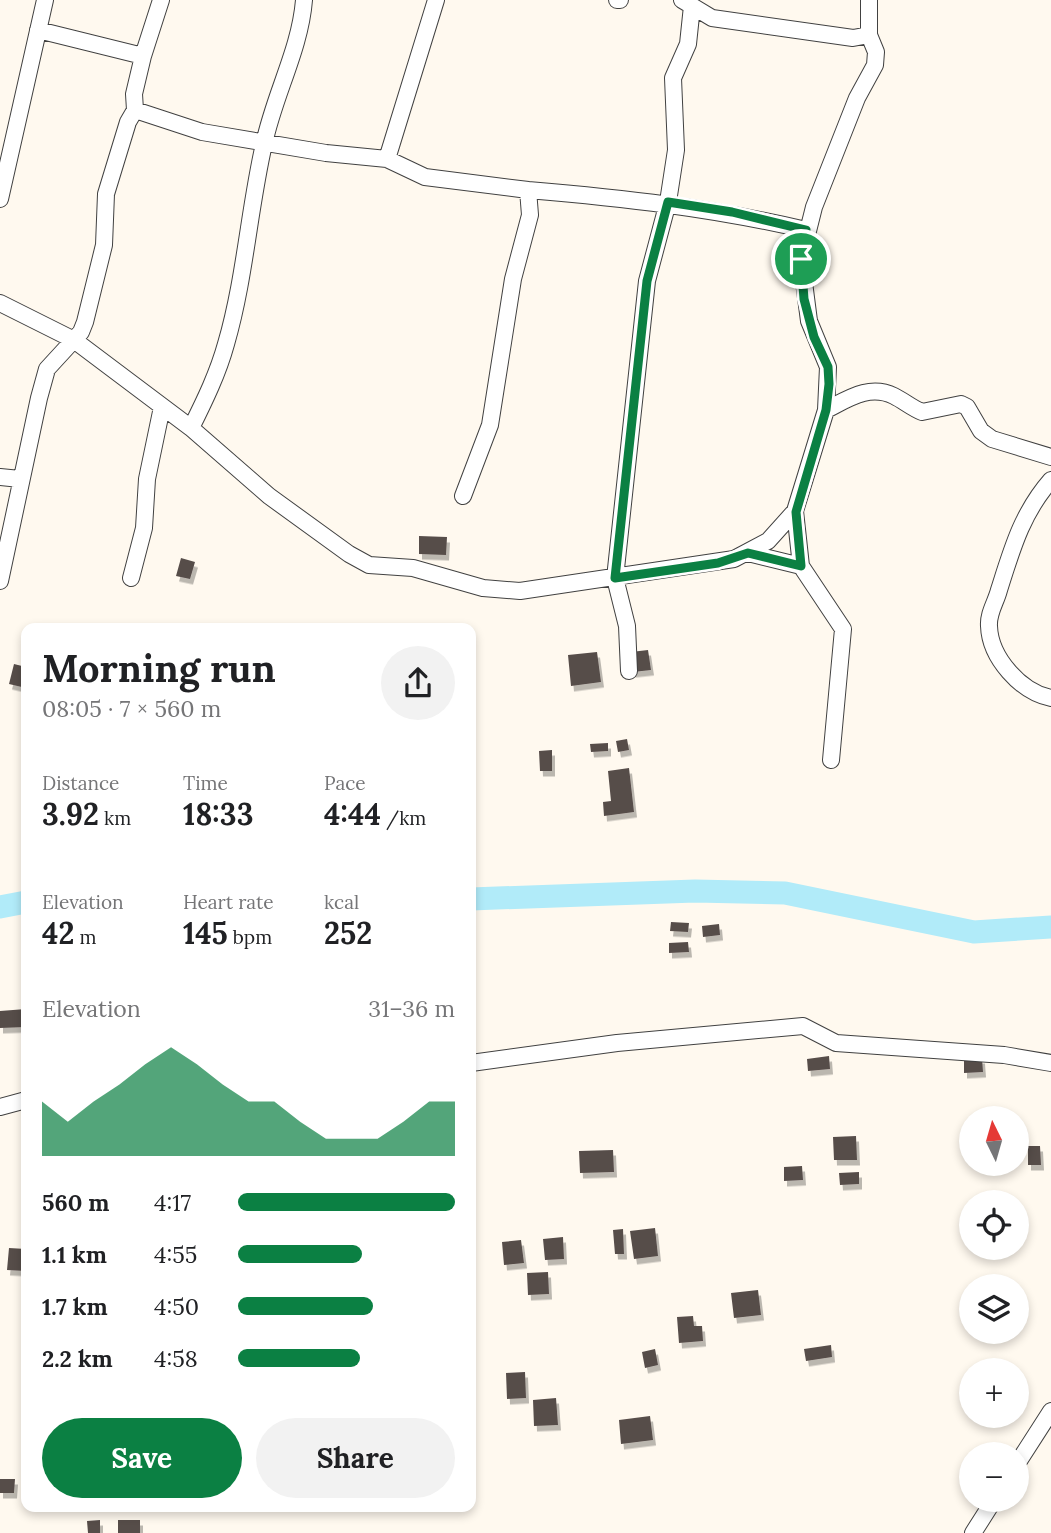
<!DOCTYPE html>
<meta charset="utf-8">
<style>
body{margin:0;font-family:Lora,serif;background:#f2f2f2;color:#202124;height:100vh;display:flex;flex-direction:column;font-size:26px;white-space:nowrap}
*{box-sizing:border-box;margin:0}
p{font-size:23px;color:#757577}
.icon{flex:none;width:38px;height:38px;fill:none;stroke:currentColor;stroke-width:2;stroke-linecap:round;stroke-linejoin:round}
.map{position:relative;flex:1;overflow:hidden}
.details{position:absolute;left:21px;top:623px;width:455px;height:889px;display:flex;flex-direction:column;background:#fff;border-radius:14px;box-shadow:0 4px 10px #0003}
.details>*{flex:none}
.needle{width:46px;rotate:355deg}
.buttons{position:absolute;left:959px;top:1106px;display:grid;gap:14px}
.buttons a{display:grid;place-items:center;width:70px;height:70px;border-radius:50%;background:#fff;box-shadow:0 4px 10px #0003;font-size:35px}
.pin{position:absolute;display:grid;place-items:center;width:60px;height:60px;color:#fff;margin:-30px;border:4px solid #fff;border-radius:50%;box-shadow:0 2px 7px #0007}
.round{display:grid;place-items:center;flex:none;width:74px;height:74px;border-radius:37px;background:#f2f2f2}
.head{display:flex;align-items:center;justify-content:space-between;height:119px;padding:0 21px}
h1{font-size:38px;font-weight:700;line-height:52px}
.stats{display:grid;grid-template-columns:repeat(3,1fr);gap:10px;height:119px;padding:7px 21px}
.stats div{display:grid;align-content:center}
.stats b{font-size:30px;font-weight:700}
.stats small{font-size:19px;font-weight:400}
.stats p{font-size:19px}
.chart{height:196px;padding:14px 21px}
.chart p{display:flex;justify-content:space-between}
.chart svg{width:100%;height:126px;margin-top:7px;fill:#0b8043;opacity:.7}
.action{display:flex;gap:14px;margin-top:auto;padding:14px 21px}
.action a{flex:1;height:80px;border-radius:42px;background:#0b8043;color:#fff;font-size:28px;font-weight:700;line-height:80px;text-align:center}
.action a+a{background:#f2f2f2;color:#202124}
ul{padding:0 21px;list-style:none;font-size:23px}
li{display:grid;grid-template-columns:112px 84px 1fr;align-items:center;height:52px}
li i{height:18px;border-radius:9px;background:#0b8043}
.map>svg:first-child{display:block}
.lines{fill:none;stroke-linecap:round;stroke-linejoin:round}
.river{stroke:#b1ebf9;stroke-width:23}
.building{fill:#574d4a;filter:url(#shadow)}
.minor-casing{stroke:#414141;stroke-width:18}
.minor{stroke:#fff;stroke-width:16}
.route-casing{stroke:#fff;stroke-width:14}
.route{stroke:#0b8043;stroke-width:9}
</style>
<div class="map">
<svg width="1051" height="1533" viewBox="0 0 1051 1533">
<defs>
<filter id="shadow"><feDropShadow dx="3" dy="5.5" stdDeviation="0" flood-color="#0004"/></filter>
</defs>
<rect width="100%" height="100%" fill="#fff9ef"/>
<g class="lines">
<path class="river" d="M471,899L695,891L785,893L974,932L1051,927
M0,907L26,902"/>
</g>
<path class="building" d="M419,536L447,537L446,555L419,554Z
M181,558L195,562L190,579L176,576Z
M648,650L651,670L633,672L631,652Z
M597,652L601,682L571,686L568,655Z
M14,664L26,667V688L9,684Z
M627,739L629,750L618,752L616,741Z
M608,743V751L591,752L590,744Z
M552,750V771H540L539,751Z
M629,768L634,812L604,816L603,802L611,801L608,771Z
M671,922L689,923L688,932L670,931Z
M719,924L720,935L703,937L702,926Z
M688,942L689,952L669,953V943Z
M26,1009V1027L0,1028V1011Z
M829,1056L830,1069L808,1071L807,1059Z
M964,1058H982L983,1072L964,1073Z
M856,1136L857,1160H834L833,1137Z
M1028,1146H1040L1041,1165H1028Z
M613,1150L614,1172L580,1173L579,1151Z
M802,1166L803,1180L784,1181V1167Z
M859,1172V1184L840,1185L839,1173Z
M655,1228L658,1256L634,1259L630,1231Z
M623,1229L624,1254H615L613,1230Z
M563,1237L564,1259L545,1260L543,1239Z
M521,1240L524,1263L504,1265L502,1242Z
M9,1248L26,1249V1271L7,1270Z
M548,1272L549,1294L528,1295L527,1273Z
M758,1290L761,1315L734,1318L731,1293Z
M693,1316L694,1326H702L703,1341L679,1343L677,1317Z
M831,1345L832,1357L806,1361L804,1349Z
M655,1349L658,1365L645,1368L642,1352Z
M525,1372L526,1398L507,1399L506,1373Z
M556,1398L558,1425L534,1426L533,1400Z
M650,1416L653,1440L621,1444L619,1420Z
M0,1479H15L14,1493H0Z
M100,1520V1533H88L87,1521Z
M118,1520H140V1533H118Z"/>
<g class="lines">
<defs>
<path id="minor" d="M617,0H620
M682,0L712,18L853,38L869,35
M38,30L143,56L161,0
M143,56L134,94L135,110L202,132L326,153L387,159L425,177L528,190L530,215L513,279L490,425L463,496
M387,159L436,0
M528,190C622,198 713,208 806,230
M0,199L45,0
M0,303L74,340L191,428L269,496L349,554L369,565L413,568L483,588L520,591L734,559L768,541L795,511L826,410L828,367L809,321L801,259L814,207L857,98L875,65L876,52L869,35V0
M826,410C848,399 869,384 894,396C904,401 912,408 922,412L961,404L967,407L981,431L992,439L1051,457
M191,428C205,400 218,373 226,344C245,279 249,209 264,144C274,95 300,50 304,0
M0,477L20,479
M1051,480C1022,513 1012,549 999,590C996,602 988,613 989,626C990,658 1021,692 1051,698
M795,511L801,566L843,629L831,760
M748,553L801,566
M131,578L144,528L147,479L162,407
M0,581L39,398L47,369L81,332L85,322L104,245L106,194L128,122L135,110
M629,671L627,626L615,578L647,281L668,202L676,150L673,78L688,44L692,6
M471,1063L617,1043L803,1026L836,1043L1004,1055L1051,1063
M0,1107L26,1100
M1017,1464L1051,1411
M973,1533L994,1500"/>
</defs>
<use href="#minor" class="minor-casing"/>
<use href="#minor" class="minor"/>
</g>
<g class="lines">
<defs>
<path id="route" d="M668,202L732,212L806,230L801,259L804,299L814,337L828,367L829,384L826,410L796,512L801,566L748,553L718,563L615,578L647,281Z"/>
</defs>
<use href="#route" class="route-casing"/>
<use href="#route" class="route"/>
</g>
</svg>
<div class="buttons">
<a><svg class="needle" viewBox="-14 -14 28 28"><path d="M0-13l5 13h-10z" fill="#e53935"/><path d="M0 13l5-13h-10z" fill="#757577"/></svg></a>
<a><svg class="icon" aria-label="locate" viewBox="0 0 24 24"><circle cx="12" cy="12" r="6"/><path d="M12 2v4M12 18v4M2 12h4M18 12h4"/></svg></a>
<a><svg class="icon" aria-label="layers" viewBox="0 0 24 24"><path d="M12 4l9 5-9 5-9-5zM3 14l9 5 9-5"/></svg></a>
<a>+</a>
<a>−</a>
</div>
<div class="pin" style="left:801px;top:259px;background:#1e9e55"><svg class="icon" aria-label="arrive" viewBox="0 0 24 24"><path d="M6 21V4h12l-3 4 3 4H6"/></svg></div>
<section class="details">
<div class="head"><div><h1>Morning run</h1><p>08:05 · 7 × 560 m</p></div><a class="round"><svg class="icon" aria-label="share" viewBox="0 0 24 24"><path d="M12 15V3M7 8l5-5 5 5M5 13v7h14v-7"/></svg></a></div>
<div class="stats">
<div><p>Distance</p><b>3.92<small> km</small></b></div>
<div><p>Time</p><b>18:33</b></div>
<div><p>Pace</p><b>4:44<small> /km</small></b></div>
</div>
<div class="stats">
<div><p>Elevation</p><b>42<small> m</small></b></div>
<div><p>Heart rate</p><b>145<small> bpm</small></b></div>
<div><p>kcal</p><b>252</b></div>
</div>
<div class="chart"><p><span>Elevation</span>31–36 m</p>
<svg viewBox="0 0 160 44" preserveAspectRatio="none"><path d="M0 44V25L10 32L20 25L30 19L40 12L50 6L60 12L70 19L80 25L90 25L100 32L110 38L120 38L130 38L140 32L150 25L160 25V44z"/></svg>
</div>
<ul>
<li><b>560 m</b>4:17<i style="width:100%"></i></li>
<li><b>1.1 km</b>4:55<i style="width:57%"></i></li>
<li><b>1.7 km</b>4:50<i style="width:62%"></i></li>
<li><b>2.2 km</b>4:58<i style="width:56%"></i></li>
</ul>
<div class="action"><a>Save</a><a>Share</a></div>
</section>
</div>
